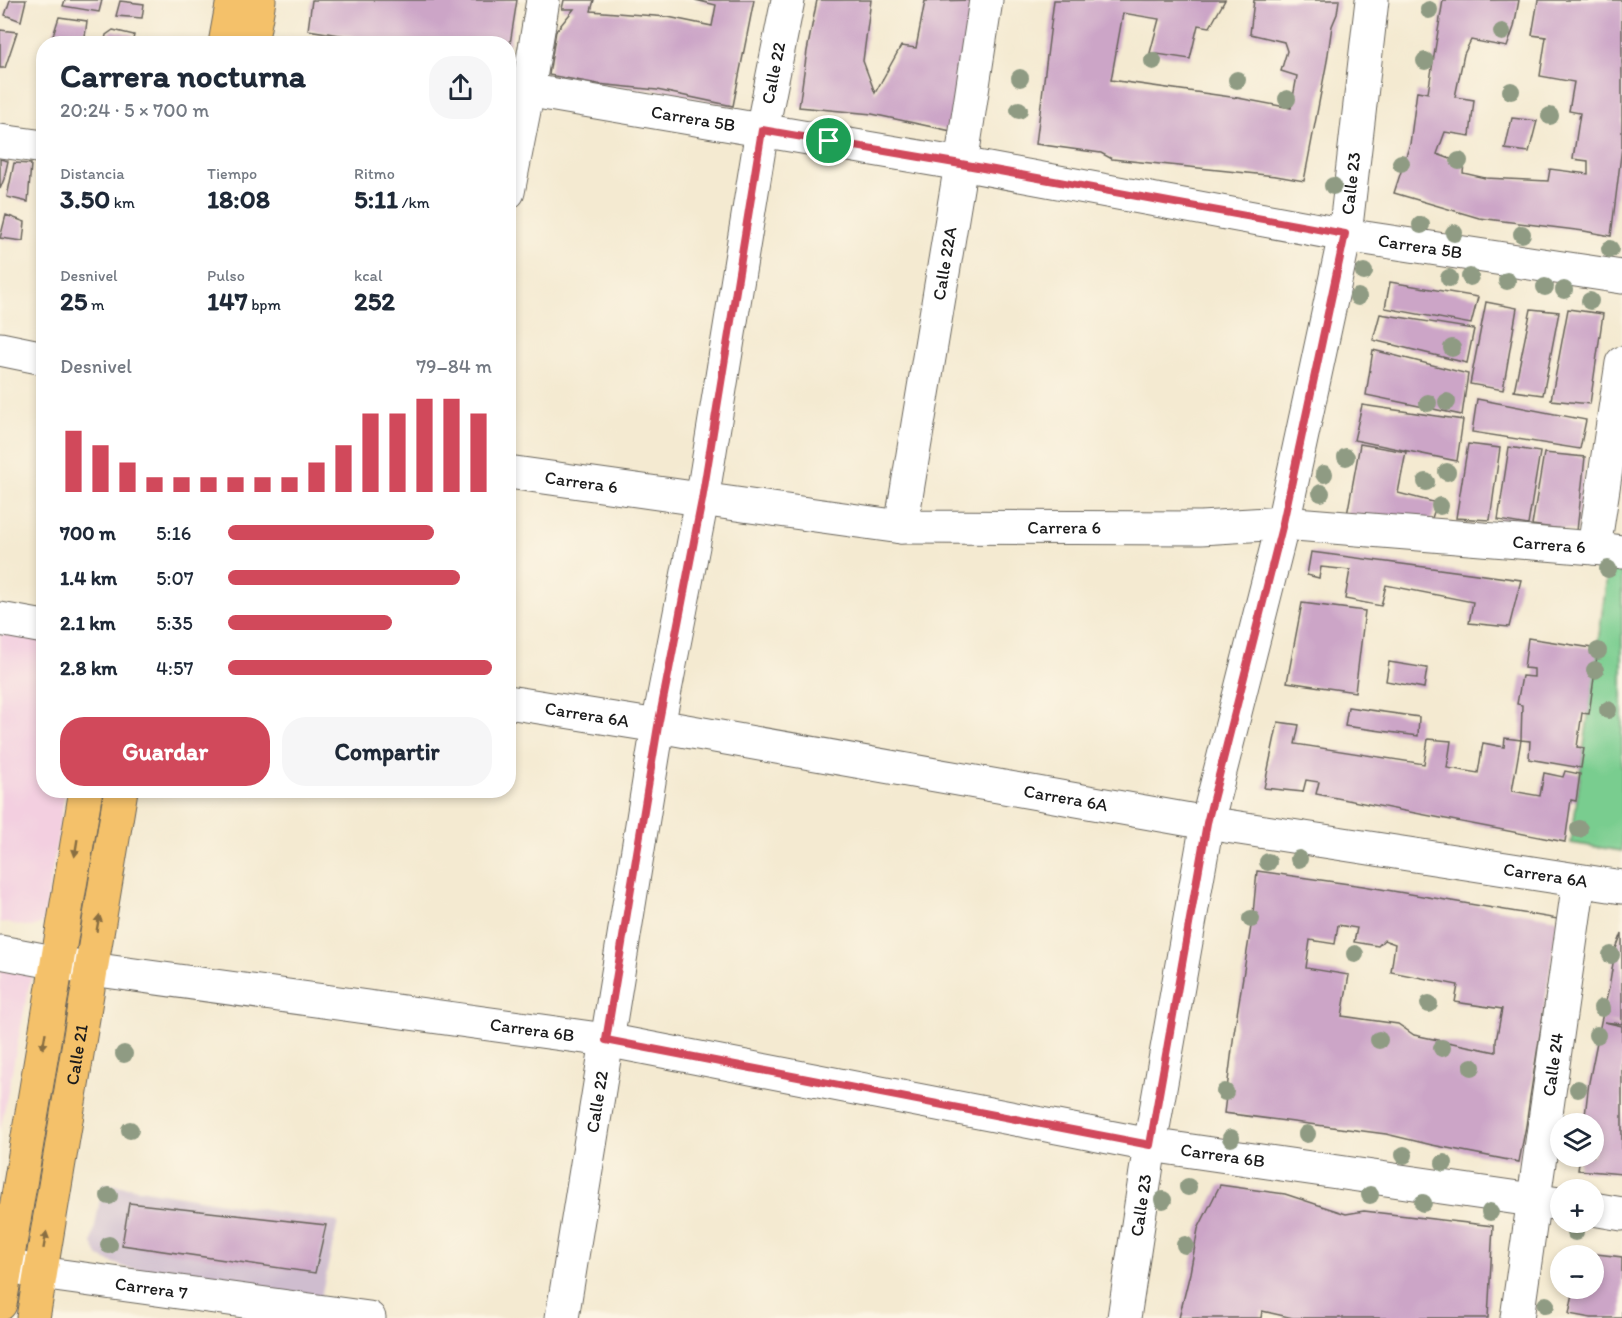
<!DOCTYPE html>
<html lang="es">
<meta charset="utf-8">
<style>
body{margin:0;font-family:Itim,sans-serif;background:#f6f6f7;color:#1f2937;height:100vh;display:flex;flex-direction:column;font-size:22px;white-space:nowrap}
*{box-sizing:border-box;margin:0}
p{font-size:20px;color:#747a83}
.icon{flex:none;width:33px;height:33px;fill:none;stroke:currentColor;stroke-width:2;stroke-linecap:round;stroke-linejoin:round}
.map{position:relative;flex:1;overflow:hidden}
.panel{position:absolute;left:36px;top:36px;width:480px;height:762px;display:flex;flex-direction:column;background:#fff;border-radius:24px;box-shadow:0 3px 9px #0003}
.panel>*{flex:none}
.buttons{position:absolute;left:1550px;top:1113px;display:grid;gap:12px}
.buttons a{display:grid;place-items:center;width:54px;height:54px;border-radius:50%;background:#fff;box-shadow:0 3px 9px #0003;font-size:30px}
.pin{position:absolute;display:grid;place-items:center;width:51px;height:51px;color:#fff;margin:-26px;border:3px solid #fff;border-radius:50%;box-shadow:0 2px 6px #0007}
.round{display:grid;place-items:center;flex:none;width:63px;height:63px;border-radius:24px;background:#f6f6f7}
.overview{display:flex;align-items:center;justify-content:space-between;height:102px;padding:0 24px}
h1{font-size:33px;font-weight:700;line-height:45px}
.metrics{display:grid;grid-template-columns:repeat(3,1fr);gap:9px;height:102px;padding:6px 24px}
.metrics div{display:grid;align-content:center}
.metrics b{font-size:26px;font-weight:700}
.metrics small{font-size:16px;font-weight:400}
.metrics p{font-size:16px}
.chart{height:168px;padding:12px 24px}
.chart p{display:flex;justify-content:space-between}
.chart svg{width:100%;height:108px;margin-top:6px;stroke:#d1495b;stroke-width:6}
.button{display:flex;gap:12px;margin-top:auto;padding:12px 24px}
.button a{flex:1;height:69px;border-radius:24px;background:#d1495b;color:#fff;font-size:24px;font-weight:700;line-height:69px;text-align:center}
.button a+a{background:#f6f6f7;color:#1f2937}
ul{padding:0 24px;list-style:none;font-size:20px}
li{display:grid;grid-template-columns:96px 72px 1fr;align-items:center;height:45px}
li i{height:15px;border-radius:8px;background:#d1495b}
.map>svg:first-child{display:block}
.built{fill:#f3cfe0}
.industrial{fill:#cfbdcf}
.green{fill:#79cd8f;stroke:#4a7456;stroke-width:1.5}
.building{fill:#cca5c7;fill-rule:evenodd}
.lines{fill:none;stroke-linecap:round;stroke-linejoin:round}
.minor-casing{stroke:#68645b;stroke-width:35}
.major-casing{stroke:#68645b;stroke-width:35}
.minor{stroke:#fff;stroke-width:33}
.major{stroke:#f4c16a;stroke-width:33}
.tree{fill:#8f9b83}
.oneway{fill:#886e43}
.route-casing{stroke:#fff;stroke-width:12}
.route{stroke:#d1495b;stroke-width:8}
.labels{text-anchor:middle;dominant-baseline:central;stroke-width:4.5;stroke-linejoin:round;paint-order:stroke}
.street-label{font-size:18px;fill:#1c1c1c;stroke:#fcf5e5}
</style>
<div class="map">
<svg width="1622" height="1318" viewBox="0 0 1622 1318">
<rect width="100%" height="100%" fill="#fcf5e5"/>
<filter id="ink" filterUnits="userSpaceOnUse"><feTurbulence type="fractalNoise" baseFrequency=".0167" numOctaves="2"/><feDisplacementMap in="SourceGraphic" scale="12" xChannelSelector="R" yChannelSelector="G"/><feConvolveMatrix kernelMatrix="1 2 1 2 8 2 1 2 1" color-interpolation-filters="sRGB"/></filter>
<filter id="wash" filterUnits="userSpaceOnUse"><feTurbulence type="fractalNoise" baseFrequency=".008" numOctaves="4" result="noise"/><feDisplacementMap in="SourceGraphic" scale="24" xChannelSelector="R" yChannelSelector="G"/><feGaussianBlur stdDeviation="1.35" result="paint"/><feColorMatrix in="noise" values="0 0 0 0 0 0 0 0 0 0 0 0 0 0 0 0 0 1.4 0 .05"/><feComposite in="paint" operator="in"/></filter>
<g filter="url(#wash)">
<rect width="100%" height="100%" fill="#f4ead1"/>
<path class="built" d="M0,619L43,626L44,790L65,791L44,922L32,927L0,922Z
M0,953L32,971L0,1131Z"/>
<path class="industrial" d="M103,1183L338,1222L320,1301L126,1268L99,1257L92,1243Z"/>
<path class="green" d="M1608,569L1622,570V851L1571,843Z"/>
<g id="blocks">
<path class="building" d="M10,0H26L21,21L5,15Z
M65,0H102L99,12L63,6Z
M312,0H517L510,44H397L308,30Z
M564,0H594L591,11L668,17L712,26L716,5L695,0H754L733,106L657,90L598,84L549,75L556,31L574,9H562Z
M817,0H871L863,61L875,93L901,46L916,48L925,1L975,0L956,132L872,114L799,107L807,51Z
M1054,0H1225L1210,27L1198,25L1190,59L1150,53L1159,19L1123,13L1111,80L1238,98L1291,108L1297,76L1281,71L1287,51L1284,42L1250,34L1254,0H1339L1337,14L1332,26L1327,61L1304,181L1276,176L1112,159L1101,153L1036,144Z
M1443,0H1519L1514,27L1507,47L1471,40L1464,54L1455,97L1474,100L1470,136L1445,132L1437,154L1464,164L1463,173L1485,178L1548,181L1550,169L1588,174V161L1573,159L1580,113L1569,111L1574,82L1540,76L1546,37L1532,35L1538,0H1622V147L1611,236L1584,231L1479,218L1394,193L1410,144L1417,91L1428,93Z
M120,1L144,4L142,18L116,16Z
M59,17L87,21L84,44L51,42Z
M0,30L17,32L5,68H0Z
M113,30L134,35L132,44H104L106,35Z
M1512,118L1537,121L1529,152L1505,149Z
M0,159L8,161L4,179L0,189Z
M14,163L31,164L28,202L7,197Z
M6,215L25,222L23,241L0,238Z
M1390,282L1478,297L1471,324L1385,308Z
M1486,302L1517,308L1503,390L1470,384Z
M1531,309L1559,312L1543,395L1514,391Z
M1568,309L1603,314L1590,404L1551,400Z
M1380,314L1474,329L1467,363L1373,340Z
M1373,350L1468,374L1462,415L1366,395Z
M1477,399L1586,420L1580,449L1472,432Z
M1362,405L1463,420L1457,461L1354,440Z
M1360,444L1406,452L1398,493L1437,503L1430,524L1347,515Z
M1468,444L1500,448L1490,520L1456,518Z
M1509,447L1540,452L1528,525L1498,520Z
M1544,453L1585,457L1577,531L1532,525Z
M1311,552L1372,560L1521,580L1509,627L1469,623L1473,602L1386,585L1381,606L1345,599L1350,570L1321,567L1319,578L1307,575Z
M1302,603L1365,611L1355,692L1287,682Z
M1528,638L1598,649L1589,714L1582,713L1577,747L1584,748L1581,768L1529,759L1530,741L1521,740L1522,705L1517,704L1522,676L1534,677V669L1524,668Z
M1389,662L1427,668L1424,688L1386,681Z
M1348,707L1419,717L1418,736L1345,726Z
M1278,722L1299,725L1295,744L1424,764L1428,739L1451,741L1447,768L1478,773L1483,743L1504,747L1505,738L1521,740L1512,791L1540,796L1544,773L1563,777L1565,771L1580,774L1576,801L1571,800L1565,842L1316,794L1319,782L1306,780L1303,792L1264,788Z
M1257,871L1363,886L1558,919L1530,1097L1526,1126L1519,1162L1432,1145L1386,1134L1224,1113L1234,1033L1253,914ZM1338,925L1357,928L1354,942L1378,946L1384,940L1395,944L1391,972L1458,985L1455,1002L1502,1009L1496,1041V1052L1414,1035L1398,1024L1342,1016L1349,975L1306,968L1310,940L1335,944Z
M1622,933V1024L1604,1022L1622,1026V1174L1578,1170L1580,1156H1593V1124H1584L1589,1082L1601,1022L1609,988L1615,951Z
M1220,1185L1285,1194L1346,1214L1364,1211L1493,1226L1488,1318H1293L1262,1311L1261,1318H1179L1190,1273L1198,1229Z
M129,1203L326,1225L315,1273L122,1245Z
M1579,1252L1622,1257V1318H1591L1569,1314L1574,1288H1593V1256H1579Z"/>
</g>
</g>
<g filter="url(#ink)">
<use href="#blocks" fill-opacity="0" stroke="#68645b" stroke-width="1.5"/>
<g class="lines">
<defs>
<g id="minor">
<path id="s1" d="M508,87L961,164L1345,235L1622,277"/>
<path d="M0,141L44,147"/>
<path d="M508,192L528,90L543,0"/>
<path d="M0,349L44,358"/>
<path id="s2" d="M508,472L901,527L1201,528L1283,523L1594,548L1622,552"/>
<path id="s3" d="M901,527L961,164L986,0"/>
<path d="M1594,548L1622,363"/>
<path d="M0,619L44,627"/>
<path id="s4" d="M508,702L658,726L1207,823L1622,887"/>
<path id="s5" d="M0,952L91,969L606,1040L1150,1145L1560,1204"/>
<path d="M1593,1209L1622,1214"/>
<path id="s6" d="M12,1267L40,1273L369,1318"/>
<path id="s7" d="M562,1318L658,726L702,500L762,130L788,0"/>
<path id="s8" d="M1124,1318L1150,1145L1207,823L1283,523L1345,235L1372,0"/>
<path id="s9" d="M1517,1318L1579,881"/>
</g>
<g id="major">
<path d="M225,44L233,0"/>
<path d="M251,44L259,0"/>
<path d="M0,1304L86,790"/>
<path id="s10" d="M33,1318L121,790"/>
</g>
</defs>
<use href="#minor" class="minor-casing"/>
<use href="#major" class="major-casing"/>
<use href="#minor" class="minor"/>
<use href="#major" class="major"/>
</g>
<g class="tree">
<circle cx="1429" cy="10" r="9"/>
<circle cx="1502" cy="32" r="9"/>
<circle cx="1153" cy="61" r="9"/>
<circle cx="1425" cy="61" r="9"/>
<circle cx="1020" cy="78" r="9"/>
<circle cx="1237" cy="80" r="9"/>
<circle cx="1511" cy="91" r="9"/>
<circle cx="1287" cy="99" r="9"/>
<circle cx="1019" cy="110" r="9"/>
<circle cx="1550" cy="116" r="9"/>
<circle cx="1459" cy="161" r="9"/>
<circle cx="1401" cy="163" r="9"/>
<circle cx="1333" cy="186" r="9"/>
<circle cx="1421" cy="225" r="9"/>
<circle cx="1454" cy="233" r="9"/>
<circle cx="1522" cy="234" r="9"/>
<circle cx="1610" cy="249" r="9"/>
<circle cx="1364" cy="272" r="9"/>
<circle cx="1470" cy="277" r="9"/>
<circle cx="1449" cy="278" r="9"/>
<circle cx="1507" cy="281" r="9"/>
<circle cx="1545" cy="287" r="9"/>
<circle cx="1564" cy="290" r="9"/>
<circle cx="1358" cy="297" r="9"/>
<circle cx="1590" cy="301" r="9"/>
<circle cx="1452" cy="348" r="9"/>
<circle cx="1447" cy="402" r="9"/>
<circle cx="1428" cy="403" r="9"/>
<circle cx="1346" cy="457" r="9"/>
<circle cx="1447" cy="472" r="9"/>
<circle cx="1324" cy="474" r="9"/>
<circle cx="1426" cy="482" r="9"/>
<circle cx="1321" cy="493" r="9"/>
<circle cx="1440" cy="506" r="9"/>
<circle cx="1608" cy="569" r="9"/>
<circle cx="1598" cy="651" r="9"/>
<circle cx="1595" cy="670" r="9"/>
<circle cx="1608" cy="710" r="9"/>
<circle cx="1579" cy="829" r="9"/>
<circle cx="1299" cy="859" r="9"/>
<circle cx="1268" cy="862" r="9"/>
<circle cx="1251" cy="919" r="9"/>
<circle cx="1355" cy="954" r="9"/>
<circle cx="1611" cy="955" r="9"/>
<circle cx="1429" cy="1004" r="9"/>
<circle cx="1602" cy="1008" r="9"/>
<circle cx="1597" cy="1035" r="9"/>
<circle cx="1379" cy="1040" r="9"/>
<circle cx="1442" cy="1048" r="9"/>
<circle cx="124" cy="1054" r="9"/>
<circle cx="1472" cy="1067" r="9"/>
<circle cx="1578" cy="1089" r="9"/>
<circle cx="1225" cy="1092" r="9"/>
<circle cx="130" cy="1130" r="9"/>
<circle cx="1307" cy="1134" r="9"/>
<circle cx="1231" cy="1138" r="9"/>
<circle cx="1404" cy="1155" r="9"/>
<circle cx="1444" cy="1163" r="9"/>
<circle cx="1188" cy="1187" r="9"/>
<circle cx="1370" cy="1195" r="9"/>
<circle cx="109" cy="1196" r="9"/>
<circle cx="1163" cy="1200" r="9"/>
<circle cx="1423" cy="1203" r="9"/>
<circle cx="1490" cy="1212" r="9"/>
<circle cx="1575" cy="1232" r="9"/>
<circle cx="109" cy="1245" r="9"/>
<circle cx="1185" cy="1245" r="9"/>
<circle cx="1546" cy="1305" r="9"/>
</g>
<defs><path id="oneway-solid" d="M-6-.8H1V-3.2L6.5 0L1 3.2V.8H-6Z" transform="scale(1.5)"/></defs>
<g class="oneway">
<use href="#oneway-solid" transform="translate(76 848) rotate(99)"/>
<use href="#oneway-solid" transform="translate(98 923) rotate(-80)"/>
<use href="#oneway-solid" transform="translate(44 1041) rotate(100)"/>
<use href="#oneway-solid" transform="translate(45 1240) rotate(-80)"/>
</g>
</g>
<g class="lines" filter="url(#ink)">
<defs>
<path id="route" d="M762,130L961,164L1345,234L1283,523L1207,823L1150,1145L606,1040L658,726L702,500Z"/>
</defs>
<use href="#route" class="route-casing"/>
<use href="#route" class="route"/>
</g>
<g class="labels">
<g class="street-label">
<text stroke="none"><textPath href="#s7" startOffset="1263">Calle 22</textPath></text>
<text stroke="none"><textPath href="#s1" startOffset="188">Carrera 5B</textPath></text>
<text stroke="none"><textPath href="#s8" startOffset="1158">Calle 23</textPath></text>
<text stroke="none"><textPath href="#s1" startOffset="926">Carrera 5B</textPath></text>
<text stroke="none"><textPath href="#s3" startOffset="267">Calle 22A</textPath></text>
<text stroke="none"><textPath href="#s2" startOffset="74">Carrera 6</textPath></text>
<text stroke="none"><textPath href="#s2" startOffset="560">Carrera 6</textPath></text>
<text stroke="none"><textPath href="#s2" startOffset="1046">Carrera 6</textPath></text>
<text stroke="none"><textPath href="#s4" startOffset="80">Carrera 6A</textPath></text>
<text stroke="none"><textPath href="#s4" startOffset="566">Carrera 6A</textPath></text>
<text stroke="none"><textPath href="#s4" startOffset="1052">Carrera 6A</textPath></text>
<text stroke="none"><textPath href="#s5" startOffset="538">Carrera 6B</textPath></text>
<text stroke="none"><textPath href="#s10" startOffset="267">Calle 21</textPath></text>
<text stroke="none"><textPath href="#s9" startOffset="256">Calle 24</textPath></text>
<text stroke="none"><textPath href="#s7" startOffset="219">Calle 22</textPath></text>
<text stroke="none"><textPath href="#s5" startOffset="1240">Carrera 6B</textPath></text>
<text stroke="none"><textPath href="#s8" startOffset="114">Calle 23</textPath></text>
<text stroke="none"><textPath href="#s6" startOffset="141">Carrera 7</textPath></text>
</g>
</g>
</svg>
<div class="buttons">
<a><svg class="icon" aria-label="layers" viewBox="0 0 24 24"><path d="M12 4l9 5-9 5-9-5zM3 14l9 5 9-5"/></svg></a>
<a>+</a>
<a>−</a>
</div>
<div class="pin" style="left:829px;top:141px;background:#1e9e55"><svg class="icon" aria-label="arrive" viewBox="0 0 24 24"><path d="M6 21V4h12l-3 4 3 4H6"/></svg></div>
<section class="panel">
<div class="overview"><div><h1>Carrera nocturna</h1><p>20:24 · 5 × 700 m</p></div><a class="round"><svg class="icon" aria-label="share" viewBox="0 0 24 24"><path d="M12 15V3M7 8l5-5 5 5M5 13v7h14v-7"/></svg></a></div>
<div class="metrics">
<div><p>Distancia</p><b>3.50<small> km</small></b></div>
<div><p>Tiempo</p><b>18:08</b></div>
<div><p>Ritmo</p><b>5:11<small> /km</small></b></div>
</div>
<div class="metrics">
<div><p>Desnivel</p><b>25<small> m</small></b></div>
<div><p>Pulso</p><b>147<small> bpm</small></b></div>
<div><p>kcal</p><b>252</b></div>
</div>
<div class="chart"><p><span>Desnivel</span>79–84 m</p>
<svg viewBox="0 0 160 44" preserveAspectRatio="none"><path d="M5 44V19M15 44V25M25 44V32M35 44V38M45 44V38M55 44V38M65 44V38M75 44V38M85 44V38M95 44V32M105 44V25M115 44V12M125 44V12M135 44V6M145 44V6M155 44V12"/></svg>
</div>
<ul>
<li><b>700 m</b>5:16<i style="width:78%"></i></li>
<li><b>1.4 km</b>5:07<i style="width:88%"></i></li>
<li><b>2.1 km</b>5:35<i style="width:62%"></i></li>
<li><b>2.8 km</b>4:57<i style="width:100%"></i></li>
</ul>
<div class="button"><a>Guardar</a><a>Compartir</a></div>
</section>
</div>
